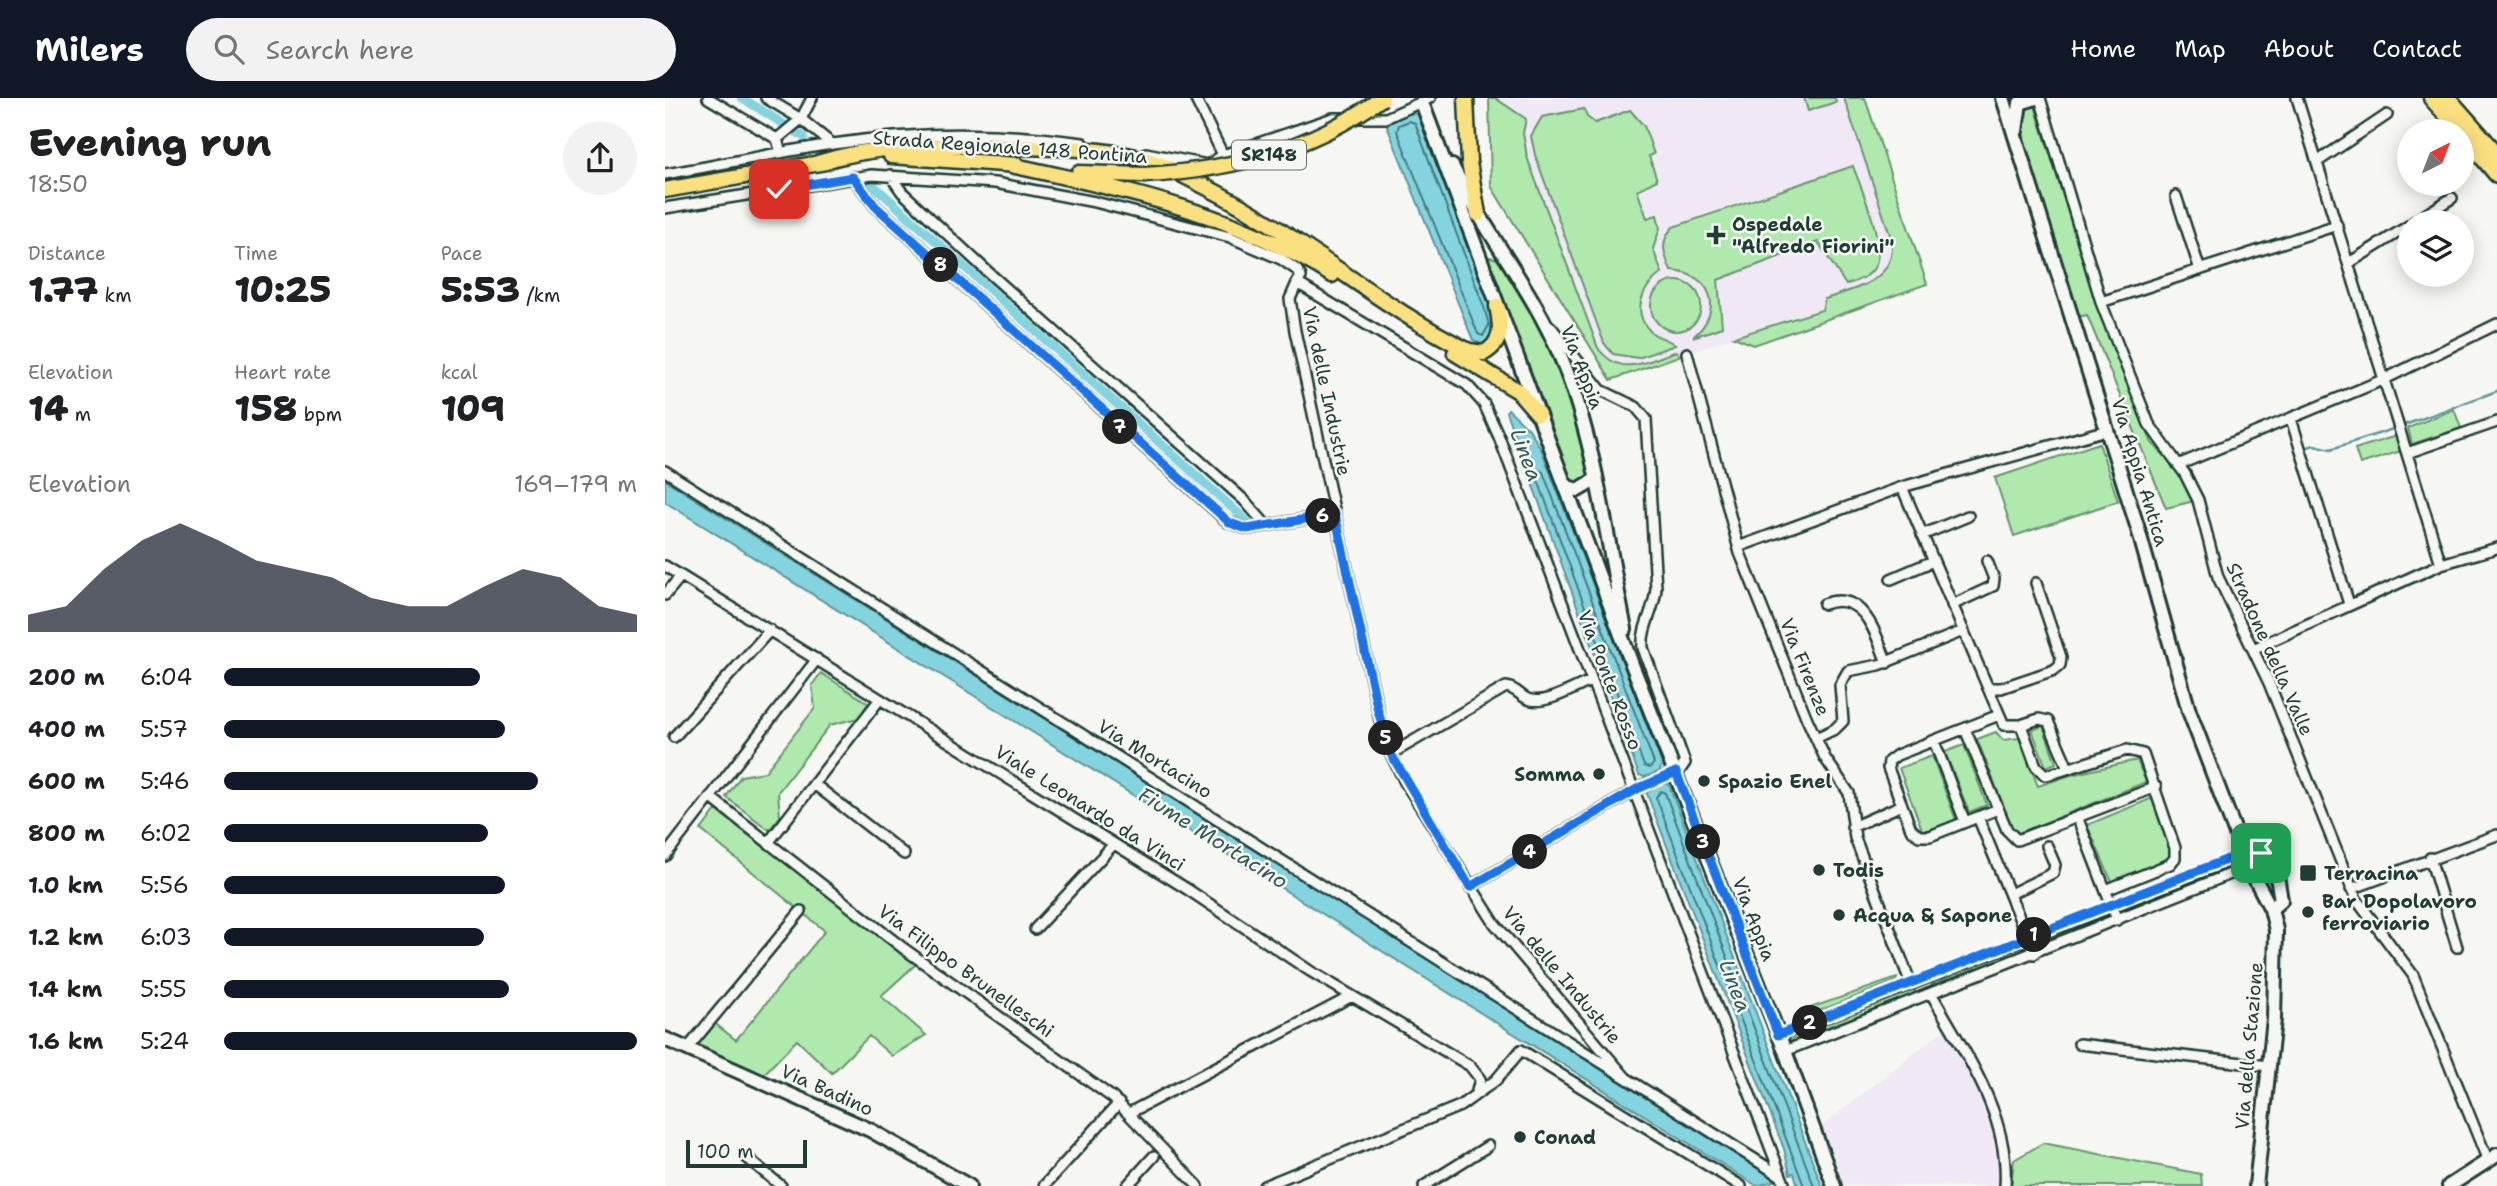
<!DOCTYPE html>
<meta charset="utf-8">
<style>
body{margin:0;font-family:"Shantell Sans",sans-serif;background:#f2f2f2;color:#202124;height:100vh;display:flex;flex-direction:column;font-size:26px;white-space:nowrap}
*{box-sizing:border-box;margin:0}
p{font-size:23px;color:#757577}
.icon{flex:none;width:38px;height:38px;fill:none;stroke:currentColor;stroke-width:2;stroke-linecap:round;stroke-linejoin:round}
.map{position:relative;flex:1;overflow:hidden}
.sheet{display:flex;flex-direction:column;background:#fff;width:665px}
.sheet>*{flex:none}
.needle{width:46px;rotate:42deg}
.tools{position:absolute;left:1732px;top:21px;display:grid;gap:14px}
.tools a{display:grid;place-items:center;width:77px;height:77px;border-radius:50%;background:#fff;box-shadow:0 4px 18px #0003;font-size:35px}
.scale{position:absolute;left:21px;bottom:18px;width:121px;box-sizing:border-box;padding-left:7px;border:4px solid #1f3d34;border-top:0;font-size:19px;line-height:24px;white-space:nowrap;color:#1f3d34;-webkit-text-stroke:5px #f6f6f2;paint-order:stroke}
.pin{position:absolute;display:grid;place-items:center;width:60px;height:60px;color:#fff;margin:-30px;border-radius:14px;box-shadow:0 4px 10px #0006}
.km{position:absolute;width:35px;height:35px;margin:-18px;border-radius:50%;background:#222;color:#fff;font-size:19px;line-height:35px;text-align:center}
.round{display:grid;place-items:center;flex:none;width:74px;height:74px;border-radius:37px;background:#f2f2f2}
.head{display:flex;align-items:center;justify-content:space-between;height:119px;padding:0 28px}
h1{font-size:38px;font-weight:800;line-height:52px}
.metrics{display:grid;grid-template-columns:repeat(3,1fr);gap:10px;height:119px;padding:7px 28px}
.metrics div{display:grid;align-content:center}
.metrics b{font-size:35px;font-weight:800}
.metrics small{font-size:19px;font-weight:400}
.metrics p{font-size:19px}
.chart{height:196px;padding:14px 28px}
.chart p{display:flex;justify-content:space-between}
.chart svg{width:100%;height:126px;margin-top:7px;fill:#111827;opacity:.7}
ul{padding:0 28px;list-style:none;font-size:23px}
li{display:grid;grid-template-columns:112px 84px 1fr;align-items:center;height:52px}
li i{height:18px;border-radius:9px;background:#111827}
header{display:flex;align-items:center;gap:42px;box-sizing:border-box;height:98px;padding:0 35px;background:#111827;color:#fff}
header strong{font-size:33px}
nav{display:flex;gap:38px;margin-inline-start:auto;font-size:24px}
.search{width:490px;height:63px;background:#f2f2f2;display:flex;align-items:center;gap:18px;box-sizing:border-box;padding:0 24px;border-radius:38px;color:#757577;font-size:26px}
main{display:flex;flex:1;min-height:0}
.map>svg:first-child{display:block}
.built{fill:#f0e8f4}
.green{fill:#afe9ad;stroke:#679370;stroke-width:2}
.water{fill:#84d4e0;stroke:#5c989b;stroke-width:2}
.lines{fill:none;stroke-linecap:round;stroke-linejoin:round}
.shore{stroke:#477979;stroke-width:2}
.stream{stroke:#5c989b;stroke-width:2.5}
.canal{stroke:#84d4e0;stroke-width:9}
.street-casing{stroke:#1f3d34;stroke-width:14}
.secondary-casing{stroke:#1f3d34;stroke-width:18}
.primary-casing{stroke:#1f3d34;stroke-width:19}
.highway-casing{stroke:#1f3d34;stroke-width:21}
.street{stroke:#f6f6f2;stroke-width:9}
.secondary{stroke:#f6f6f2;stroke-width:12}
.primary{stroke:#fbe080;stroke-width:14}
.highway{stroke:#fbe080;stroke-width:16}
.primary-bridge-casing{stroke:#1f3d34;stroke-width:19;stroke-linecap:butt}
.primary-bridge{stroke:#fbe080;stroke-width:14}
.route-casing{stroke:#fff;stroke-width:14}
.route{stroke:#1a73e8;stroke-width:9}
.poi-dot{fill:#1f3d34;stroke:#f6f6f2;stroke-width:2.5}
.labels{text-anchor:middle;dominant-baseline:central;stroke-width:5;stroke-linejoin:round;paint-order:stroke}
.shield{fill:#f6f6f2;stroke:#60746d;stroke-width:2}
.shield-label{font-size:18px;font-weight:bold;fill:#1f3d34}
.street-label{font-size:19px;fill:#1f3d34;stroke:#f6f6f2}
.poi-label{font-size:19px;font-weight:bold;fill:#1f3d34;stroke:#f6f6f2;text-anchor:start}
.water-label{font-size:21px;font-style:italic;fill:#335b56;stroke:#f6f6f2}
</style>
<header>
<strong>Milers</strong>
<div class="search"><svg class="icon" aria-label="search" viewBox="0 0 24 24"><circle cx="10" cy="10" r="6"/><path d="M15 15l6 6"/></svg>Search here</div>
<nav><a>Home</a><a>Map</a><a>About</a><a>Contact</a></nav>
</header>
<main>
<section class="sheet">
<div class="head"><div><h1>Evening run</h1><p>18:50</p></div><a class="round"><svg class="icon" aria-label="share" viewBox="0 0 24 24"><path d="M12 15V3M7 8l5-5 5 5M5 13v7h14v-7"/></svg></a></div>
<div class="metrics">
<div><p>Distance</p><b>1.77<small> km</small></b></div>
<div><p>Time</p><b>10:25</b></div>
<div><p>Pace</p><b>5:53<small> /km</small></b></div>
</div>
<div class="metrics">
<div><p>Elevation</p><b>14<small> m</small></b></div>
<div><p>Heart rate</p><b>158<small> bpm</small></b></div>
<div><p>kcal</p><b>109</b></div>
</div>
<div class="chart"><p><span>Elevation</span>169–179 m</p>
<svg viewBox="0 0 160 44" preserveAspectRatio="none"><path d="M0 44V38L10 35L20 22L30 12L40 6L50 12L60 19L70 22L80 25L90 32L100 35L110 35L120 28L130 22L140 25L150 35L160 38V44z"/></svg>
</div>
<ul>
<li><b>200 m</b>6:04<i style="width:62%"></i></li>
<li><b>400 m</b>5:57<i style="width:68%"></i></li>
<li><b>600 m</b>5:46<i style="width:76%"></i></li>
<li><b>800 m</b>6:02<i style="width:64%"></i></li>
<li><b>1.0 km</b>5:56<i style="width:68%"></i></li>
<li><b>1.2 km</b>6:03<i style="width:63%"></i></li>
<li><b>1.4 km</b>5:55<i style="width:69%"></i></li>
<li><b>1.6 km</b>5:24<i style="width:100%"></i></li>
</ul>
</section>
<div class="map">
<svg width="1832" height="1088" viewBox="0 0 1832 1088">
<rect width="100%" height="100%" fill="#f6f6f2"/>
<filter id="ink" filterUnits="userSpaceOnUse"><feTurbulence type="fractalNoise" baseFrequency=".0143" numOctaves="2"/><feDisplacementMap in="SourceGraphic" scale="14" xChannelSelector="R" yChannelSelector="G"/><feConvolveMatrix kernelMatrix="1 2 1 2 8 2 1 2 1" color-interpolation-filters="sRGB"/></filter>
<g filter="url(#ink)">
<path class="built" d="M824,0H1200L1262,186L1090,247L1068,239L946,282L826,88Z
M1280,931L1321,1000L1338,1064L1336,1088L1179,1087L1157,1028Z"/>
<path class="green" d="M824,0H830L861,21L858,35L862,59L933,250C956,281 981,263 1012,253L1014,258L946,282L826,88Z
M1139,0H1170L1171,4L1143,13Z
M1179,0H1200L1262,186L1089,247L1069,239L1157,212L1160,201C1190,190 1230,184 1227,143Z
M1369,5L1428,194L1479,327L1487,345L1511,369L1529,403L1501,410L1422,217L1413,219L1360,48L1356,11Z
M919,11L922,19L930,25L965,12L979,28L989,56L984,58L992,82L972,92L982,120L992,117L995,130L988,151L997,175C978,188 965,214 986,234C993,240 1004,241 1010,247L973,260L948,256L939,245L870,57L866,38L877,19Z
M1188,68C1196,91 1223,148 1209,170C1203,180 1191,183 1181,187L1153,144L1053,182L1057,229L1028,239C1060,212 1047,175 1006,173C999,156 994,144 1008,129Z
M824,159C837,159 843,175 849,185C891,250 911,304 924,380L914,387L903,384L822,161Z
M986 208a25 25 0 1 1 50 0a25 25 0 1 1-50 0Z
M1789,311L1796,330L1747,346L1743,330Z
M1731,338L1736,353L1695,366L1690,351Z
M1434,345L1453,403L1349,438L1330,380Z
M156,575L203,605L194,620L165,627L113,694L115,719L104,732L61,699L76,678L100,674L150,610L147,587Z
M1378,628L1391,665L1381,669L1367,632Z
M1331,634L1338,642L1354,640L1373,688L1406,677L1472,662L1481,684L1350,737L1312,641Z
M1299,647L1322,707L1304,714L1280,654Z
M1267,658L1291,722L1258,734L1234,670Z
M1490,699L1508,758L1447,784L1422,727Z
M51,712L251,866L216,898L261,937L227,958L204,938L167,975L132,942L98,977L30,947L48,924L71,942L160,833L36,732Z
M1565,766L1566,770L1461,812L1457,810Z
M1442,815L1441,821L1374,845V840Z
M1355,848L1359,850L1356,854L1267,887L1269,882Z
M1232,880L1231,883L1144,917L1142,911Z
M1246,892L1250,893L1249,896L1123,944L1126,937Z
M1378,1045L1536,1076L1537,1088H1346L1349,1062Z"/>
<path class="water" d="M744,15L754,16L826,206C830,224 833,235 817,247L808,242L722,28L729,21Z
M843,311L864,331L877,353L997,667L994,674L979,679L974,677L841,314Z
M0,382L1104,1075L1112,1082L1092,1088L0,404Z
M998,684L1004,687L1157,1088H1133L1129,1075L1125,1076L1119,1051L982,696L984,690Z"/>
<g class="lines">
<path class="shore" d="M744,23L750,25L819,209L824,227L818,238L813,236L732,33L734,27Z
M873,372L878,374L989,665L985,670L979,668L871,377Z
M1139,1088L991,699L996,693L1000,695L1149,1088"/>
<path class="stream" d="M1737,328L1832,293
M1640,350L1649,347L1666,351L1731,330"/>
<path class="canal" d="M77,0L139,39
M205,84L583,424"/>
<defs>
<path id="street" d="M43,0L112,41L116,55
M101,0L136,21L167,46
M530,0L558,57L668,20H721L765,0
M1375,0L1437,207L1484,326L1520,376L1533,402L1553,479L1604,585L1691,801L1748,877L1823,1063
M1632,0L1776,466
M112,41L136,21L147,0
M481,55L543,67L558,57
M1652,64L1722,17
M0,76C56,67 112,54 168,46C252,33 335,33 418,45
M225,77L237,94L323,174L579,402L601,427
M188,79L210,108L563,424L582,431L670,416
M1511,98L1535,172
M0,110L207,77L330,85L430,104L565,139L616,161L632,172L636,179L632,185L802,287L819,306L834,339L1120,1088
M1749,124L1787,100
M1684,165L1745,127
M632,185L625,201L630,233L715,622L726,656L740,684L830,826L961,980L1116,1078
M1436,204L1672,127
M1022,255L1075,455L1142,621L1160,660L1184,695L1190,740L1246,886
M1626,321L1684,506
M1742,355L1832,324
M1513,367L1720,281L1832,226
M0,373L961,980
M1237,389L1323,590H1336L1389,572L1395,567L1396,559L1371,485
M1257,437L1303,418
M1073,449L1237,389L1442,332
M0,468L522,791L645,873L805,968L815,981L812,993
M1226,481L1268,463
M0,497L16,478
M1159,506C1199,491 1211,537 1222,565
M1287,507L1328,488L1329,481L1322,463
M1588,551L1776,466L1832,450
M1323,590L1339,627H1356
M1300,631L1342,732L1352,742L1491,689
M9,639L105,532
M1151,640L1170,631L1178,623L1175,587L1183,573L1214,567L1298,533
M1269,643L1300,724
M726,656L841,589C852,590 856,600 866,602C883,606 910,589 926,583
M1403,670L1383,623L1374,621L1356,627L1371,668L1380,677L1386,676L1462,652L1478,656L1510,750V760L1505,766L1441,792
M149,686L239,756
M45,699L238,850L448,1000L533,1088
M1333,711L1265,738H1254L1246,731L1223,670L1224,663L1232,657L1334,617
M1313,719L1369,856
M1413,721L1452,822
M1187,729L1237,707
M103,745L215,601
M0,758L152,561
M1765,760L1792,849
M805,789L972,691L1015,672L1020,665L978,550C976,529 990,512 991,490L981,321L971,309L936,292L886,229
M1686,791L1832,737
M1345,796L1388,775L1390,767L1382,748
M370,831L449,746
M1266,895C1299,954 1345,1017 1340,1088
M1113,938L1579,757
M1414,946L1604,968
M22,951L136,813
M1120,953L1578,771H1585
M464,1015L687,898
M80,1058L116,1088
M379,1088L454,1005
M462,1088L489,1058
M599,1088L795,1008L831,982L856,952L1076,1088
M759,1088L823,1048"/>
<path id="secondary" d="M1338,0L1473,431L1524,613L1579,757L1596,755L1603,758L1613,784L1616,802L1606,811
M759,10L968,569L1120,953L1169,1088
M1351,33L1355,5L1371,0
M787,68C820,135 869,193 897,262C931,345 942,444 960,531
M898,383L903,389L913,392L930,382
M1585,771L1606,811L1611,832L1609,921L1591,1088
M0,941L205,1032L304,1088
M1784,1088L1832,1057"/>
<path id="primary" d="M801,0L804,64L813,116
M226,58L352,67
M153,65C212,46 271,47 332,49C379,50 429,48 475,60C499,66 521,79 543,90C635,137 712,207 804,253L819,255C839,244 836,227 832,208
M346,67C459,92 568,114 667,177
M414,75L479,77
M0,92L161,64
M790,255L853,293L873,316"/>
<path id="highway" d="M1767,0L1797,33
M1782,0L1832,57
M1797,34L1832,76"/>
</defs>
<use href="#street" class="street-casing"/>
<use href="#secondary" class="secondary-casing"/>
<use href="#primary" class="primary-casing"/>
<use href="#highway" class="highway-casing"/>
<use href="#street" class="street"/>
<use href="#secondary" class="secondary"/>
<use href="#primary" class="primary"/>
<use href="#highway" class="highway"/>
<defs>
<path id="primary-bridge" d="M479,77C565,73 647,51 717,0"/>
</defs>
<use href="#primary-bridge" class="primary-bridge-casing"/>
<use href="#primary-bridge" class="primary-bridge"/>
</g>
</g>
<g class="lines" filter="url(#ink)">
<defs>
<path id="route" d="M114,91L188,79L210,108L565,425L582,431L670,416L713,613L726,656L805,789L972,691L1011,674L1113,937L1563,761L1596,755"/>
</defs>
<use href="#route" class="route-casing"/>
<use href="#route" class="route"/>
</g>
<g class="poi-dot">
<path d="M1047.5 126.5h7v7h7v7h-7v7h-7v-7h-7v-7h7z"/>
<circle cx="934" cy="676" r="7"/>
<circle cx="1039" cy="683" r="7"/>
<circle cx="1154" cy="772" r="7"/>
<rect x="1634" y="766" width="18" height="18" rx="3.5"/>
<circle cx="1643" cy="814" r="7"/>
<circle cx="1174" cy="817" r="7"/>
<circle cx="855" cy="1039" r="7"/>
</g>
<g class="labels">
<rect class="shield" x="567" y="42.5" width="74" height="29" rx="5"/>
<g class="shield-label">
<text x="604" y="57">SR148</text>
</g>
<g class="street-label">
<text transform="translate(345 49) rotate(4)">Strada Regionale 148 Pontina</text>
<text transform="translate(917 269) rotate(69)">Via Appia</text>
<text transform="translate(662 293) rotate(78)">Via delle Industrie</text>
<text transform="translate(1475 374) rotate(73)">Via Appia Antica</text>
<text transform="translate(1605 551) rotate(66)">Stradone della Valle</text>
<text transform="translate(1140 569) rotate(68)">Via Firenze</text>
<text transform="translate(945 582) rotate(69)">Via Ponte Rosso</text>
<text transform="translate(490 661) rotate(32)">Via Mortacino</text>
<text transform="translate(425 710) rotate(32)">Viale Leonardo da Vinci</text>
<text transform="translate(1089 821) rotate(69)">Via Appia</text>
<text transform="translate(301 873) rotate(36)">Via Filippo Brunelleschi</text>
<text transform="translate(897 877) rotate(50)">Via delle Industrie</text>
<text transform="translate(1584 948) rotate(-85)">Via della Stazione</text>
<text transform="translate(162 992) rotate(24)">Via Badino</text>
</g>
<g class="poi-label">
<text x="1067" y="126">Ospedale<tspan x="1067" dy="22">"Alfredo Fiorini"</tspan></text>
<text x="920" y="676" text-anchor="end">Somma</text>
<text x="1053" y="683">Spazio Enel</text>
<text x="1168" y="772">Todis</text>
<text x="1659" y="775">Terracina</text>
<text x="1657" y="803">Bar Dopolavoro<tspan x="1657" dy="22">ferroviario</tspan></text>
<text x="1188" y="817">Acqua &amp; Sapone</text>
<text x="869" y="1039">Conad</text>
</g>
<g class="water-label">
<text transform="translate(861 357) rotate(69)">Linea</text>
<text transform="translate(548 740) rotate(32)">Fiume Mortacino</text>
<text transform="translate(1070 888) rotate(69)">Linea</text>
</g>
</g>
</svg>
<div class="tools">
<a><svg class="needle" viewBox="-14 -14 28 28"><path d="M0-13l5 13h-10z" fill="#e53935"/><path d="M0 13l5-13h-10z" fill="#757577"/></svg></a>
<a><svg class="icon" aria-label="layers" viewBox="0 0 24 24"><path d="M12 4l9 5-9 5-9-5zM3 14l9 5 9-5"/></svg></a>
</div>
<div class="scale">100 m</div>
<div class="pin" style="left:1596px;top:755px;background:#1e9e55"><svg class="icon" aria-label="arrive" viewBox="0 0 24 24"><path d="M6 21V4h12l-3 4 3 4H6"/></svg></div>
<div class="pin" style="left:114px;top:91px;background:#d93025"><svg class="icon" aria-label="check" viewBox="0 0 24 24"><path d="M5 12l5 5 9-10"/></svg></div>
<b class="km" style="left:1369px;top:837px">1</b>
<b class="km" style="left:1145px;top:925px">2</b>
<b class="km" style="left:1038px;top:744px">3</b>
<b class="km" style="left:865px;top:754px">4</b>
<b class="km" style="left:721px;top:640px">5</b>
<b class="km" style="left:658px;top:418px">6</b>
<b class="km" style="left:455px;top:329px">7</b>
<b class="km" style="left:276px;top:167px">8</b>
</div>
</main>
